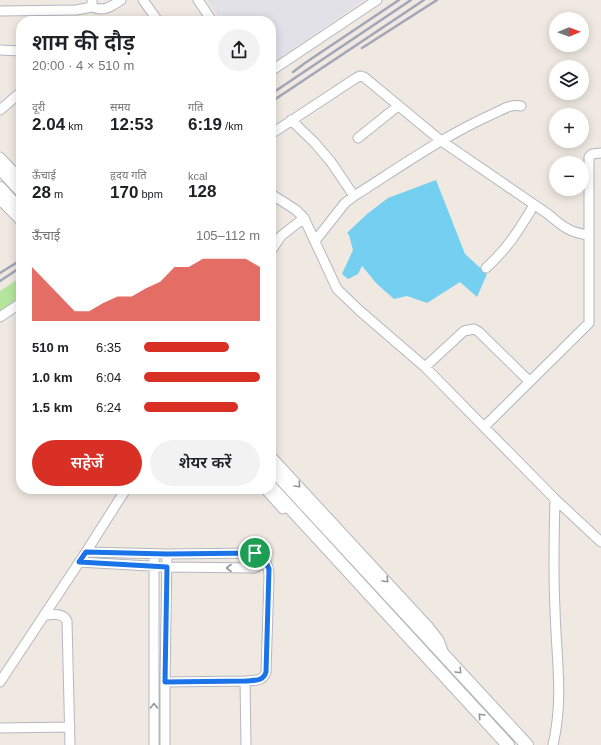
<!DOCTYPE html>
<html lang="hi">
<meta charset="utf-8">
<style>
body{margin:0;font-family:Helvetica,"Noto Sans Devanagari",sans-serif;background:#f2f2f2;color:#202124;height:100vh;display:flex;flex-direction:column;font-size:15px;white-space:nowrap}
*{box-sizing:border-box;margin:0}
p{font-size:13px;color:#757577}
.icon{flex:none;width:22px;height:22px;fill:none;stroke:currentColor;stroke-width:2;stroke-linecap:round;stroke-linejoin:round}
.map{position:relative;flex:1;overflow:hidden}
.details{position:absolute;left:16px;top:16px;width:260px;height:478px;display:flex;flex-direction:column;background:#fff;border-radius:16px;box-shadow:0 2px 10px #0003}
.details>*{flex:none}
.needle{width:26px;rotate:89deg}
.fabs{position:absolute;left:549px;top:12px;display:grid;gap:8px}
.fabs a{display:grid;place-items:center;width:40px;height:40px;border-radius:50%;background:#fff;box-shadow:0 2px 10px #0003;font-size:20px}
.pin{position:absolute;display:grid;place-items:center;width:34px;height:34px;color:#fff;margin:-17px;border:2px solid #fff;border-radius:50%;box-shadow:0 1px 4px #0007}
.round{display:grid;place-items:center;flex:none;width:42px;height:42px;border-radius:21px;background:#f2f2f2}
.overview{display:flex;align-items:center;justify-content:space-between;height:68px;padding:0 16px}
h1{font-size:22px;font-weight:600;line-height:30px}
.stats{display:grid;grid-template-columns:repeat(3,1fr);gap:6px;height:68px;padding:4px 16px}
.stats div{display:grid;align-content:center}
.stats b{font-size:17px;font-weight:600}
.stats small{font-size:11px;font-weight:400}
.stats p{font-size:11px}
.chart{height:112px;padding:8px 16px}
.chart p{display:flex;justify-content:space-between}
.chart svg{width:100%;height:72px;margin-top:4px;fill:#d93025;opacity:.7}
.cta{display:flex;gap:8px;margin-top:auto;padding:8px 16px}
.cta a{flex:1;height:46px;border-radius:24px;background:#d93025;color:#fff;font-size:16px;font-weight:600;line-height:46px;text-align:center}
.cta a+a{background:#f2f2f2;color:#202124}
ul{padding:0 16px;list-style:none;font-size:13px}
li{display:grid;grid-template-columns:64px 48px 1fr;align-items:center;height:30px}
li i{height:10px;border-radius:5px;background:#d93025}
.map>svg:first-child{display:block}
.industrial{fill:#e3e1e8}
.green{fill:#b6e59e}
.water{fill:#75cff0}
.lines{fill:none;stroke-linecap:round;stroke-linejoin:round}
.street-casing{stroke:#b4b7c1;stroke-width:11}
.secondary-casing{stroke:#b4b7c1;stroke-width:14}
.street{stroke:#fff;stroke-width:9}
.secondary{stroke:#fff;stroke-width:12}
.rail{stroke:#a3a6b8;stroke-width:2.5}
.oneway{stroke:#969696}
.route-casing{stroke:#fff;stroke-width:8}
.route{stroke:#1a73e8;stroke-width:5}
</style>
<div class="map">
<svg width="601" height="745" viewBox="0 0 601 745">
<rect width="100%" height="100%" fill="#efe9e1"/>
<path class="industrial" d="M207,0H364L271,65V21H222Z"/>
<path class="green" d="M21,277V303L0,317V291Z"/>
<path class="water" d="M436,180L465,254L487,274L477,297L460,282L427,303L407,296L394,299L377,284L362,266L358,274L348,279L342,274L353,250L349,235L347,233L367,214L388,198Z"/>
<g class="lines">
<defs>
<path id="street" d="M143,0L158,21
M198,0L212,21
M92,7C103,12 111,7 121,0
M0,11L76,10L92,7V0
M0,50L21,51
M271,71L377,0
M0,110L21,92
M291,120L314,142L331,162L354,196
M271,134L356,78L360,76L364,77L440,140L548,214C562,226 570,233 589,235
M358,138L398,106
M0,157L21,179
M271,194L296,210L304,218L337,289L360,311L425,367L555,499L601,542
M0,200L21,221
M315,241L345,203L354,196C400,167 445,135 495,113C503,109 511,104 521,106
M271,251L281,236L304,218
M486,268C508,248 519,230 534,205
M0,317L21,303
M425,367L464,331L474,329L479,332L529,381
M484,427L589,323V157L592,154L601,153
M271,456L428,626L439,640L443,651
M265,489L283,509
M86,552L167,554L255,553C267,563 269,563 269,579L266,672C263,682 254,680 245,681L165,682
M79,562L167,567L254,568L266,562
M44,615C53,615 63,612 67,621L70,745
M245,681L246,745
M0,682L86,552L126,489
M0,728L70,727
M154,745V554
M165,745V682L167,554
M553,745C564,697 556,657 555,609C553,572 554,536 555,499"/>
<path id="secondary" d="M0,168L21,191
M0,188L21,211
M271,468L527,745
M271,487L508,745"/>
</defs>
<use href="#street" class="street-casing"/>
<use href="#secondary" class="secondary-casing"/>
<use href="#street" class="street"/>
<use href="#secondary" class="secondary"/>
<path class="rail" d="M362,48L437,0
M293,72L305,63L399,0
M271,94L411,0
M271,102L424,0
M0,273L21,260
M0,281L21,267"/>
</g>
<defs><path id="oneway-chevron" d="M-2-3.5L2.5 0L-2 3.5" fill="none" stroke-width="1.6" stroke-linecap="round" stroke-linejoin="round"/></defs>
<g class="oneway">
<use href="#oneway-chevron" transform="translate(298 485) rotate(47)"/>
<use href="#oneway-chevron" transform="translate(229 568) rotate(-180)"/>
<use href="#oneway-chevron" transform="translate(386 580) rotate(47)"/>
<use href="#oneway-chevron" transform="translate(459 671) rotate(47)"/>
<use href="#oneway-chevron" transform="translate(154 706) rotate(-90)"/>
<use href="#oneway-chevron" transform="translate(481 716) rotate(-133)"/>
</g>
<g class="lines">
<defs>
<path id="route" d="M86,552L167,554L255,553L266,562L269,569L266,672C263,682 254,680 245,681L165,682L167,567L79,562Z"/>
</defs>
<use href="#route" class="route-casing"/>
<use href="#route" class="route"/>
</g>
</svg>
<div class="fabs">
<a><svg class="needle" viewBox="-14 -14 28 28"><path d="M0-13l5 13h-10z" fill="#e53935"/><path d="M0 13l5-13h-10z" fill="#757577"/></svg></a>
<a><svg class="icon" aria-label="layers" viewBox="0 0 24 24"><path d="M12 4l9 5-9 5-9-5zM3 14l9 5 9-5"/></svg></a>
<a>+</a>
<a>−</a>
</div>
<div class="pin" style="left:255px;top:553px;background:#1e9e55"><svg class="icon" aria-label="arrive" viewBox="0 0 24 24"><path d="M6 21V4h12l-3 4 3 4H6"/></svg></div>
<section class="details">
<div class="overview"><div><h1>शाम की दौड़</h1><p>20:00 · 4 × 510 m</p></div><a class="round"><svg class="icon" aria-label="share" viewBox="0 0 24 24"><path d="M12 15V3M7 8l5-5 5 5M5 13v7h14v-7"/></svg></a></div>
<div class="stats">
<div><p>दूरी</p><b>2.04<small> km</small></b></div>
<div><p>समय</p><b>12:53</b></div>
<div><p>गति</p><b>6:19<small> /km</small></b></div>
</div>
<div class="stats">
<div><p>ऊँचाई</p><b>28<small> m</small></b></div>
<div><p>हृदय गति</p><b>170<small> bpm</small></b></div>
<div><p>kcal</p><b>128</b></div>
</div>
<div class="chart"><p><span>ऊँचाई</span>105–112 m</p>
<svg viewBox="0 0 160 44" preserveAspectRatio="none"><path d="M0 44V11L10 20L20 29L30 38L40 38L50 33L60 29L70 29L80 24L90 20L100 11L110 11L120 6L130 6L140 6L150 6L160 11V44z"/></svg>
</div>
<ul>
<li><b>510 m</b>6:35<i style="width:73%"></i></li>
<li><b>1.0 km</b>6:04<i style="width:100%"></i></li>
<li><b>1.5 km</b>6:24<i style="width:81%"></i></li>
</ul>
<div class="cta"><a>सहेजें</a><a>शेयर करें</a></div>
</section>
</div>
